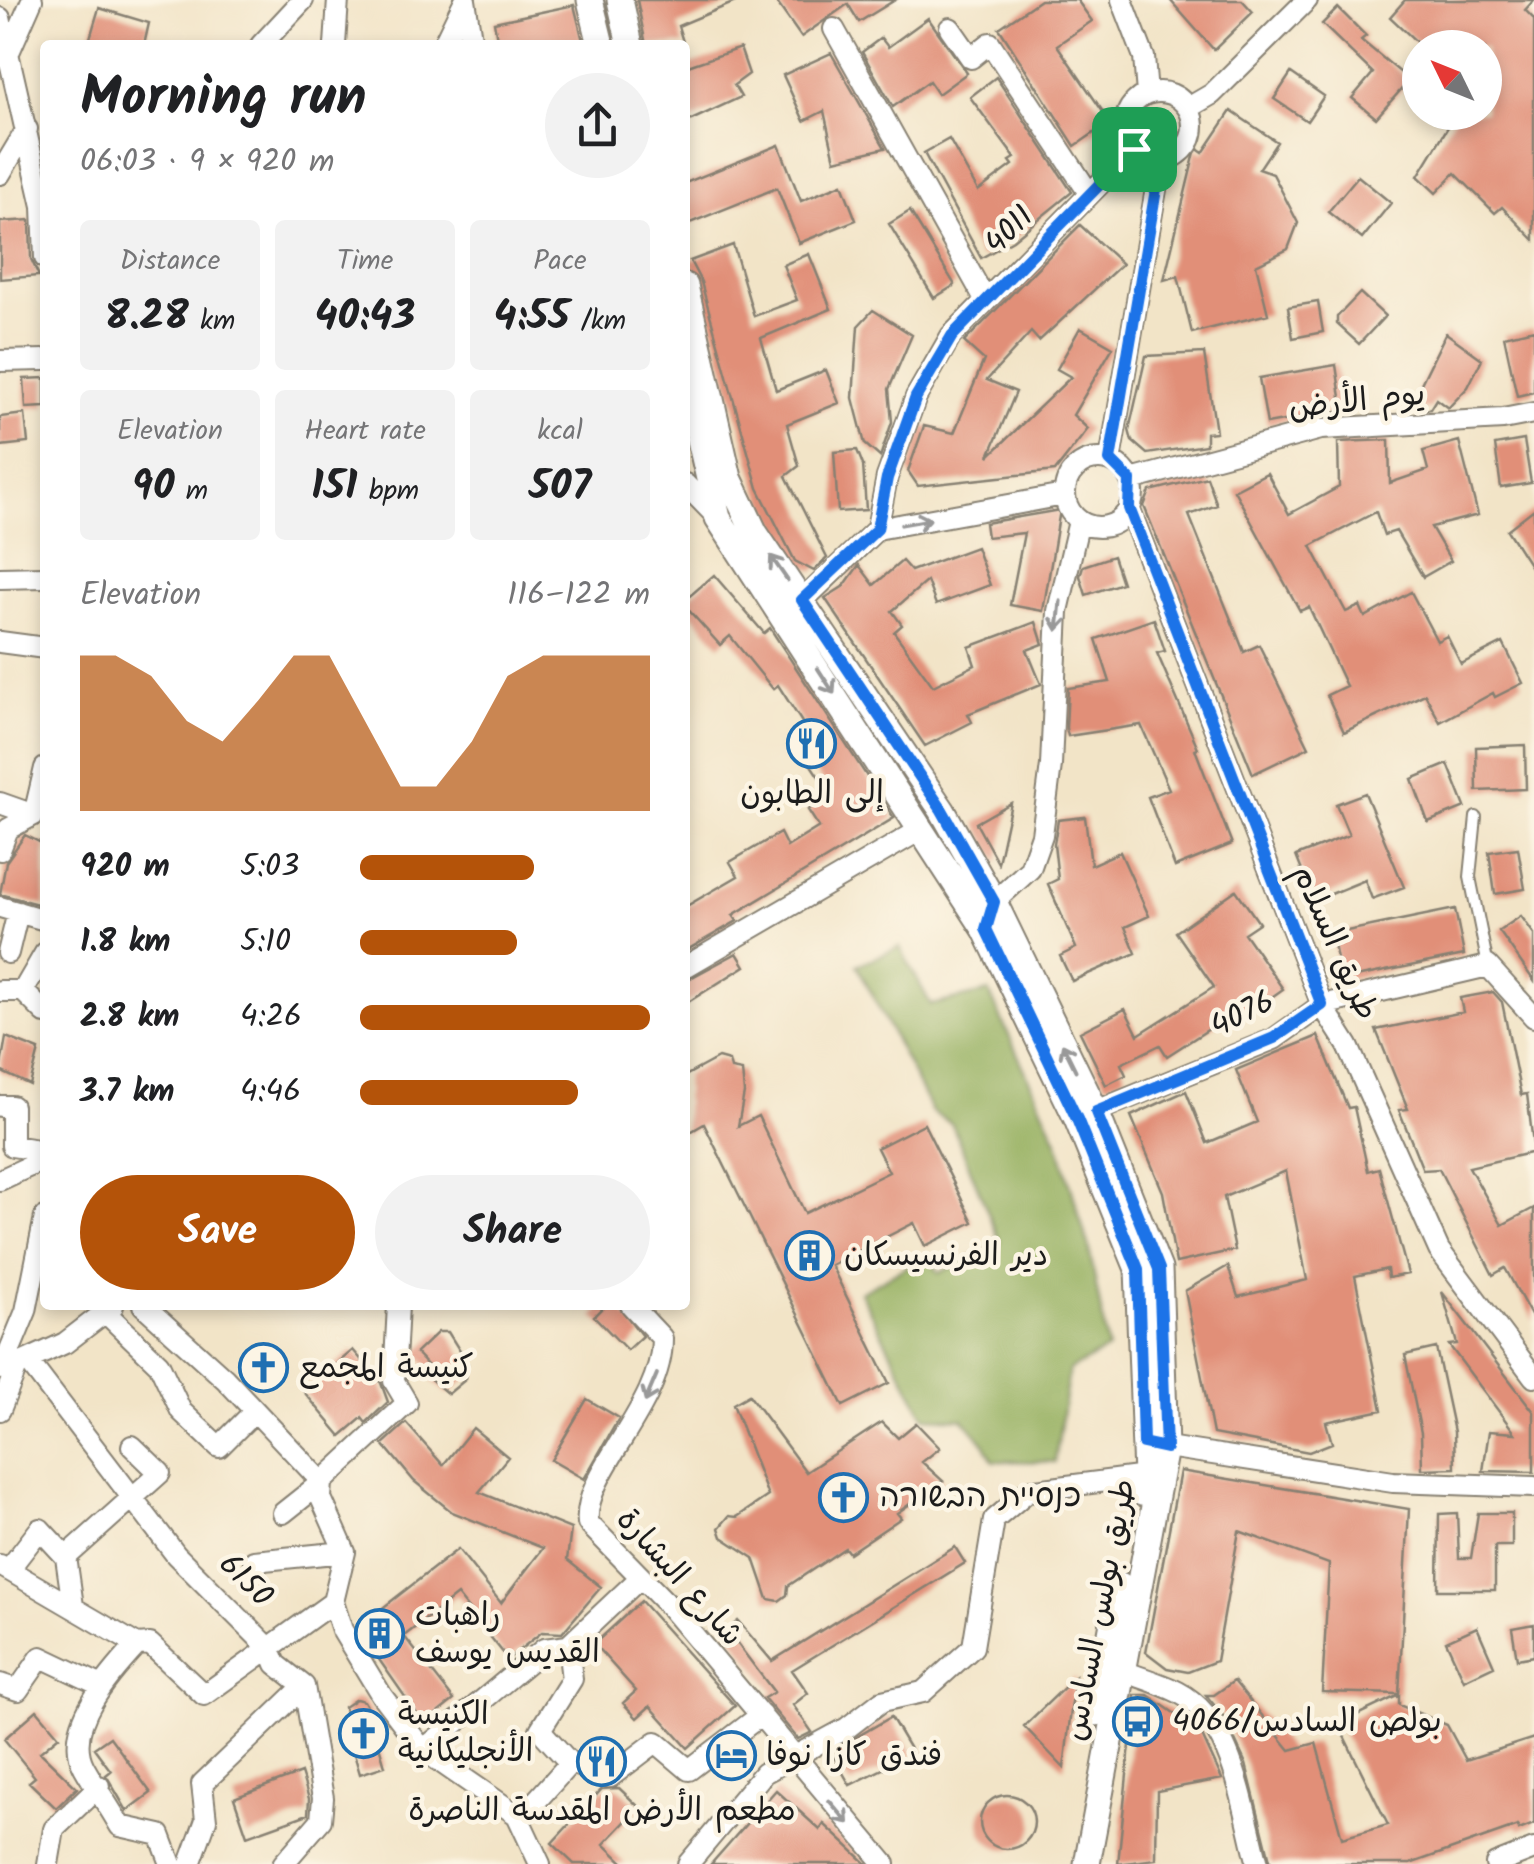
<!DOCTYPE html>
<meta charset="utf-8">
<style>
body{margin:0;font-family:Kalam,"Playpen Sans Arabic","Playpen Sans Hebrew",sans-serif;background:#f2f2f2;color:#202124;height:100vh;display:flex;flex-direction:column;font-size:38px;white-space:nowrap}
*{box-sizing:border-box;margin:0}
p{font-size:32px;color:#757577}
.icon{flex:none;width:55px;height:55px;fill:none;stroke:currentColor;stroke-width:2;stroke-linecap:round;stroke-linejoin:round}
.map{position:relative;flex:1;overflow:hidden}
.sheet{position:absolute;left:40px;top:40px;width:650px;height:1270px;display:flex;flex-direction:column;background:#fff;border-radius:10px;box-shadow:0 5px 15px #0003}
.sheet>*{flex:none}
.needle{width:65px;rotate:313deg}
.fabs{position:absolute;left:1402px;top:30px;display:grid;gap:20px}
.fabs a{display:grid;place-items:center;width:100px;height:100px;border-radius:50%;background:#fff;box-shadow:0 5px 15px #0003;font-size:50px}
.pin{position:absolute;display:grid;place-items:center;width:85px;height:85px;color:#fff;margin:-42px;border-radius:20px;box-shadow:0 5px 15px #0006}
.round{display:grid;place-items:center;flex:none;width:105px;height:105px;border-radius:52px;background:#f2f2f2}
.overview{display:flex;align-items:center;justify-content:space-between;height:170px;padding:0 40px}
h1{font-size:55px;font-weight:700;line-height:75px}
.figures{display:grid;grid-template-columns:repeat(3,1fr);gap:15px;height:170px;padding:10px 40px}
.figures div{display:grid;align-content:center;border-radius:10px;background:#f2f2f2;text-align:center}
.figures b{font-size:42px;font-weight:700}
.figures small{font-size:28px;font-weight:400}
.figures p{font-size:28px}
.chart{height:280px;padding:20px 40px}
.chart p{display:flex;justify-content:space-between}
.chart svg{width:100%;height:180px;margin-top:10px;fill:#b45309;opacity:.7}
.cta{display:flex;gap:20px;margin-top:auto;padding:20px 40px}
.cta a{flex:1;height:115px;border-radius:60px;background:#b45309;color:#fff;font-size:40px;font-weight:700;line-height:115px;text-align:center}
.cta a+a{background:#f2f2f2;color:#202124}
ul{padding:0 40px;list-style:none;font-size:32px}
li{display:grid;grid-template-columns:160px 120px 1fr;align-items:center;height:75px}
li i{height:25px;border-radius:12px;background:#b45309}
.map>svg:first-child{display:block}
.forest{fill:#97b162;stroke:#5a663f;stroke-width:2.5}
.building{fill:#e18f78}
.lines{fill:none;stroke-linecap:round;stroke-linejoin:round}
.service-casing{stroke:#878072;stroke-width:14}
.minor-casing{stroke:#878072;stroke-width:24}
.tertiary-casing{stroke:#878072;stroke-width:29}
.service{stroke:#fff;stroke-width:10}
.minor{stroke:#fff;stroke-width:20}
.tertiary{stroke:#fff;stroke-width:25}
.oneway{stroke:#999}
.route-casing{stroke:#fff;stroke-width:20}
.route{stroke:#1a73e8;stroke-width:12}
.labels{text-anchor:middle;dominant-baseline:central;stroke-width:9;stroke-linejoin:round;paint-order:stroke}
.street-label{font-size:32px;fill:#1c1c1c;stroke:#fcf5e5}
.poi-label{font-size:32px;fill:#1c1c1c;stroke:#fcf5e5;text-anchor:start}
</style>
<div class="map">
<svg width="1534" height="1864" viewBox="0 0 1534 1864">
<rect width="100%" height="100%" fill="#fcf5e5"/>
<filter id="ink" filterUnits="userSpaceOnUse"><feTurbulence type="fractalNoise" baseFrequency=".01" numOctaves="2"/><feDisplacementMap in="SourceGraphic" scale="20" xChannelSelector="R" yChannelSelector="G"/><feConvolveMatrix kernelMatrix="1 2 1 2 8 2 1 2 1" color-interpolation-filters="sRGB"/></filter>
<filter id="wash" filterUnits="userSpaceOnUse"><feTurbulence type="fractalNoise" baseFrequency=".0048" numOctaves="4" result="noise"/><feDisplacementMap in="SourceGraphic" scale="40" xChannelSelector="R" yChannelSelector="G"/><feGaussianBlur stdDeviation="2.25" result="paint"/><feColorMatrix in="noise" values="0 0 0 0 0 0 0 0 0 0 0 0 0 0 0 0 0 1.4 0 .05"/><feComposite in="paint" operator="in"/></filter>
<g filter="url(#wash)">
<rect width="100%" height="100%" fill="#f2e4c7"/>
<path class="forest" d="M900,947L931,1005L989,992L1057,1140L1089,1248L1108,1349L1069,1370L1055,1462L993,1461L984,1443L963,1419L925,1417L860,1292L928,1255L939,1273L1000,1242L952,1124L932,1112L857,965Z"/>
<g id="blocks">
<path class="building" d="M637,0H740L678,26L684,45H646Z
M775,0H895L859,22L848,4L801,37Z
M1040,0H1077L1092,21L1057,45L1110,122L1075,146L999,28Z
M1170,0H1242L1253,12L1214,50Z
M1405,0H1534L1525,10L1534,19V240L1502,207L1495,213L1455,173L1436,193L1418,176L1457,112H1485V48H1423L1390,17Z
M574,5L584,45H498L494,22Z
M99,8L149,23L144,45H88Z
M1338,8L1366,36L1361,40L1406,77V84L1376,118L1352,98L1373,73L1322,24Z
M928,18L967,73L938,94L929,81L893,107L862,52L881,38L888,47Z
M740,48L749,74L734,85L741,97L685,123V67Z
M831,53L885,148L835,160L824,111L804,121L783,75Z
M1291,73L1324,96L1307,121L1274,99Z
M996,77L1072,192L1013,240L981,258L924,153L949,139L978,191L1013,165L1010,161L1015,158L970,97Z
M1231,111L1277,142L1259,169L1273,174L1298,223L1288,249L1256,265L1268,314L1192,333L1178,276L1164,280L1196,148L1203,153Z
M779,145L801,201L842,184L856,220L799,243L777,188L685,225V183Z
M1358,176L1391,203L1362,239L1328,212Z
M910,211L955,285L934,298L889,224Z
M30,220L31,259L39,276L0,279V222Z
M1080,225L1122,264L1039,341L1031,332L987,380L1016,392L989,456L1071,377L1057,369L1080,328L1113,347L1073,415L1088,429L1055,471L918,486L908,471L924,426L954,433L984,360L964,342Z
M733,245L754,316L797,300L783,265L809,254L831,309L761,338L776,390L826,370L839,403L787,424L799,466L786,476L827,558L814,571L795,561L758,488L701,282L690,261Z
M1360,293L1385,316L1359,344L1337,324V317Z
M1318,302L1323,332L1293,338L1288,307Z
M873,310L912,335L889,389L892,422L880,457L865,444L853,398L858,326Z
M1534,329V392L1517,396L1504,336Z
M1446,333L1482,359L1468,387L1448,408L1436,399L1430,409L1421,410L1412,402Z
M1204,353L1216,432L1206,433V445L1147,454L1132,441L1129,430L1146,356Z
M1336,365L1343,410L1267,424L1259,378Z
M45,378V407L26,408L24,379Z
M25,414L28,443L0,446V417Z
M1389,440L1390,483L1428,470L1423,451L1459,441L1478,515L1431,527L1451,561L1423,577L1396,531L1384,535L1376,512L1311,546L1346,612L1360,606L1365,617L1411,592L1437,641L1447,636L1461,664L1503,643L1523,683L1495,697L1493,693L1440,722L1425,694L1344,732L1327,695L1346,686L1309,607L1300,611L1234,490L1267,473L1289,514L1339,487L1338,442Z
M1524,440L1531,483L1501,488L1495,445Z
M857,450L863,465L866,510L838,512L834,452Z
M1207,477L1217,505L1189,515L1244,652L1259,645L1309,747L1253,774L1144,506L1150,491Z
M1534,509V572L1507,530Z
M1060,510L1043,611L1010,605L1024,533L987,537L985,523Z
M976,547L990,585L936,605L927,581L892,611L902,625L894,632L933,686L975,665L969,647L1036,622L1043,644L1027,650L1041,684L968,714L972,722L925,746L825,598L844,586L859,565L874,585L902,561L911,571Z
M1113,556L1122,583L1086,595L1080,576L1083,566Z
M714,575L764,633L770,628L894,818L733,915L737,921L685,951V907L738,876L730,862L780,833L787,847L819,827L808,810L831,795L801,750L814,741L778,685L773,689L730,636L720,645L685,606V600Z
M1154,619L1165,651L1157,653L1198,748L1195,749L1232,844L1175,867L1148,797L1169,789L1141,725L1068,736L1066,728L1068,688L1110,682L1096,639Z
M1525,745L1526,789L1477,791L1476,747Z
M1448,764L1465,807L1428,822L1412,779Z
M1365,793L1404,887L1372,899L1365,880L1314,901L1296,856L1349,835L1336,804Z
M1011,803L998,863L976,823Z
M1085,817L1091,865L1120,852L1149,916L1125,927L1136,953L1072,981L1060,956L1076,948L1048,884L1058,879L1054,844L1058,820Z
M25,835L45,845V906L0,894L6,862Z
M1518,848L1525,889L1495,894L1489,852Z
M1236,890L1259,923L1244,933L1283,989L1239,1020L1234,1013L1167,1056L1160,1045L1121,1064L1126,1075L1106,1085L1080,1032L1125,1009L1138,1035L1214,987L1176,932Z
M1455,909L1464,955L1341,980L1332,934Z
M1521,916L1534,934V981L1499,931Z
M737,953L745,966L685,1004V981Z
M1493,992L1502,1002L1521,1095L1527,1094L1534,1152L1469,1167L1502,1225L1534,1208V1321L1505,1268L1493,1275L1439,1169L1423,1170L1399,1110L1408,1109L1376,1030L1463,1012L1460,998Z
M1318,1036L1348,1108L1354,1107L1368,1171L1379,1168L1408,1274L1388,1278L1387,1269L1355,1276L1382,1410L1326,1422L1332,1443L1309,1452L1213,1434L1185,1291L1228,1266L1238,1297L1307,1280L1286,1171L1224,1197L1235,1250L1176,1263L1163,1192L1131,1116L1186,1091L1207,1143L1257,1122L1236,1070Z
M6,1037L39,1050L30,1085L0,1071Z
M718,1058L729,1061L731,1069L742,1071L744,1093L738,1126L758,1116L805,1213L889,1172L877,1148L924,1124L973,1222L925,1246L914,1223L831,1265L889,1383L843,1406L704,1124L685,1135V1076Z
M1442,1292L1534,1412V1472L1483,1471L1489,1431L1515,1433L1449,1345L1457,1344Z
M605,1305H618L642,1336L627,1350L594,1316Z
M438,1332H448L468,1364L466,1379L448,1394L426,1375L431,1369L416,1353Z
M1436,1348L1454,1432L1455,1468L1422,1469L1421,1433L1405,1355Z
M353,1350L381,1383L388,1402L366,1423L362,1418L341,1436L304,1392Z
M749,1395L806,1472L882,1422L898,1438L916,1423L940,1448L922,1462L943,1481L897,1513L901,1518L849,1553L845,1548L788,1586L787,1595L779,1601L768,1599L754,1558L722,1537L719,1528L729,1516L737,1517L768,1496L733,1404Z
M587,1399L619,1418L584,1479L551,1460Z
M406,1423L443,1465L473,1428L508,1457L479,1492L571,1529L567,1560L601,1587L562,1633L542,1632L508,1659L457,1595L404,1636L454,1700L424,1724L357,1628L458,1549L501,1603L543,1548L452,1512L414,1481L383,1444Z
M1180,1471L1409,1509L1399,1694L1322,1692L1329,1564L1239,1531L1216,1661L1188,1672L1167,1668L1146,1652Z
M1457,1513L1459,1558H1471L1478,1513H1512V1546H1495V1590H1438L1439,1514Z
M955,1547L965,1563L792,1670L808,1693L793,1705L812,1732L798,1739L764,1698L774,1692L727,1630L738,1621L772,1661Z
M641,1601L735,1706L688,1748L650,1706L637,1718L623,1703L636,1691L594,1644Z
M1534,1624V1656L1517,1659L1512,1628Z
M1477,1627L1494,1666L1464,1680L1446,1641Z
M1075,1677L1064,1768L1024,1726Z
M1234,1681L1290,1750L1316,1743L1342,1838L1388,1825L1338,1724L1399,1695V1705L1447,1725L1466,1760L1534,1738V1824L1519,1830L1518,1826L1410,1864H1271L1246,1764L1224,1717L1206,1695H1214Z
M1135,1695H1148L1200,1731L1222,1779L1157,1791L1156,1859L1118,1864Z
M356,1699L364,1701L385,1737L377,1739L385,1766L360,1774L352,1747L346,1748L341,1730L347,1728L344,1707Z
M37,1710L59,1736L40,1752L77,1788L56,1808L29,1782L35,1777L4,1739Z
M891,1717L913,1754L850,1785L831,1752Z
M110,1737L151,1793L127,1811L106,1775L111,1771L94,1748Z
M301,1773L309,1799L308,1814L247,1836L234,1798Z
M619,1788L639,1807L604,1844L625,1864H574L552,1843L602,1789Z
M776,1790L820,1830L824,1824L867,1864H711Z
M980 1822a27 27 0 1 1 54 0a27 27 0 1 1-54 0Z"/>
</g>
</g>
<g filter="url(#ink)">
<use href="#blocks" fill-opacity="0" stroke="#878072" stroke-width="2.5"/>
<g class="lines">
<defs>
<path id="service" d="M1476,817L1470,877L1488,966"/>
<path id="minor" d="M465,0L472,45
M1122,0L1144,57L1147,94
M0,18L43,206L45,258
M950,28L971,58L990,43L1089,193
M834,29L985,299
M261,45L303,0
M335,45L338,0
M443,45L465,0
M10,50L32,0
M1125 126a34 34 0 1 1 68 0a34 34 0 1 1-68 0Z
M1188,108L1212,94L1307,0
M0,174L27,129
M0,361L45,360
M1065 493a34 34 0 1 1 68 0a34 34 0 1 1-68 0Z
M1110,460L1161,160
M1131,480L1321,429L1503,419L1534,413
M685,484L718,518
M1129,508L1322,1005L1348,1046L1439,1250L1534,1377
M877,529L887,477L916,397L951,336L1134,149
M0,578L45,577
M794,609L877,529L1064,495
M0,642L45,648
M0,803L34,815L8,829L0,850
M34,815L45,768
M0,907L45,920
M991,912L994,902L1030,869L1042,835L1051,765L1058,611L1079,521
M8,953L18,912
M685,967L922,829
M0,991H23
M23,991L45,953
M23,991L45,1013
M0,1106H12V1146L45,1151
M1084,1116L1274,1039L1322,1005L1488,966L1534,1017
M0,1180L45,1159
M143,1305L225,1379L322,1482L407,1403L394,1381L398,1305
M631,1305L662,1338C663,1407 582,1472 588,1523L670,1607L885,1864
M105,1312L159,1364L181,1411L219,1447L255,1411
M28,1361L176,1555L270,1649L276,1664L304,1686L323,1798L321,1820L283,1864
M19,1364L65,1343L113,1306
M2,1369L26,1311L45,1217
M0,1410L18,1364
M1154,1445L1393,1482L1534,1487
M345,1552L333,1602L342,1630L382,1696L423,1750L517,1815L540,1864
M66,1557L160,1473L132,1446
M66,1557L73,1606
M254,1561L345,1552L321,1498L322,1482L283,1513
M0,1565L137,1645
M9,1569L40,1529L66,1557
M568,1646L572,1679L540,1730L570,1763L610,1777L656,1742L689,1770L761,1715
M1120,1670C1139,1677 1160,1683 1178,1692C1234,1721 1243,1810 1258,1864
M0,1684L18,1690L41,1657L100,1685
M423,1750L544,1649L568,1646L640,1578
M517,1815L537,1800L570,1763
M48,1864L54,1829L99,1786
M171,1864L160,1835L120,1826C109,1806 95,1787 84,1767C62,1726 112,1672 137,1645L150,1644L204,1695L333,1602
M190,1864L206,1820L202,1784L304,1686
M688,1864L764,1773L847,1728L882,1701L923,1692L973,1647L994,1520L1028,1491L1146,1476
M1496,1864L1534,1849"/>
<path id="tertiary" d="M590,0L601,45
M620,0L630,45
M685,286L729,478L755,533L942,810L994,902L1096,1112L1159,1269L1165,1448L1087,1864
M685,375L718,518L985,929L1077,1119L1138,1269L1146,1476L1142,1493
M1096,1713L1120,1585"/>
</defs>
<use href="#service" class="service-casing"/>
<use href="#minor" class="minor-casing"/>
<use href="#tertiary" class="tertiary-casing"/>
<use href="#service" class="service"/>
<use href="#minor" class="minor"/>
<use href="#tertiary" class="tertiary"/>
</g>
<defs><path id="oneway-shaft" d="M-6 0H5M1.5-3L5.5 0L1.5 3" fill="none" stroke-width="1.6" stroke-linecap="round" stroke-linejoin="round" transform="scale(2.5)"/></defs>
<g class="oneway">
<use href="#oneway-shaft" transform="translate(916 522) rotate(-10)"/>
<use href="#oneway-shaft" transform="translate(779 568) rotate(-125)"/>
<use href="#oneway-shaft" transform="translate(1059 616) rotate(96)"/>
<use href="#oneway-shaft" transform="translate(826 681) rotate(57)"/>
<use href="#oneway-shaft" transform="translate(1069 1057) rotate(-116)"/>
<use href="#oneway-shaft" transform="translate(651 1388) rotate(113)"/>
<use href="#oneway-shaft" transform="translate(839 1812) rotate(49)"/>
</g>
</g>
<g class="lines" filter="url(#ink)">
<defs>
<path id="route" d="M1134,149L1161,160L1110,460L1130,480L1129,508L1322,1005L1274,1038L1096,1112L1159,1269L1166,1448L1143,1443L1138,1269L1077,1119L986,929L994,902L942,810L802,600L877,529L887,478L916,397L952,336Z"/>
</defs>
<use href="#route" class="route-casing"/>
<use href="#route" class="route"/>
</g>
<defs>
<symbol id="restaurant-ring" viewBox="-11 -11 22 22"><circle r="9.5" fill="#fcf5e5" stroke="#1f6fb2" stroke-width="1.5"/><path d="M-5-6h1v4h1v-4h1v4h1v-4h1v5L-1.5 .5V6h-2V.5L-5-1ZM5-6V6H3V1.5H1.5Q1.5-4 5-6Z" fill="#1f6fb2"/></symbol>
<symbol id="building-ring" viewBox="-11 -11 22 22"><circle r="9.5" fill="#fcf5e5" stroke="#1f6fb2" stroke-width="1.5"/><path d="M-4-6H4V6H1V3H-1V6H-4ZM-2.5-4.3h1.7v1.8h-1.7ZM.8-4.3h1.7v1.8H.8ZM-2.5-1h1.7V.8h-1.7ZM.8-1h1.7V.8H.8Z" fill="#1f6fb2"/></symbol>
<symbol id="church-ring" viewBox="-11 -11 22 22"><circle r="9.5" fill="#fcf5e5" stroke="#1f6fb2" stroke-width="1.5"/><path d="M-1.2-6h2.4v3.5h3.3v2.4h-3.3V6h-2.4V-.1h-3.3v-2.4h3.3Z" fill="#1f6fb2"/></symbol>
<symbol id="bus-ring" viewBox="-11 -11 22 22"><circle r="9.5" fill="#fcf5e5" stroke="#1f6fb2" stroke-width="1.5"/><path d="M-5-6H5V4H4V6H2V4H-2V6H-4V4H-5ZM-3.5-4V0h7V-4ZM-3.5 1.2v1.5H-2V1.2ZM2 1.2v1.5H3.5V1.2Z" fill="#1f6fb2"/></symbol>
<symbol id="hotel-ring" viewBox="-11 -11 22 22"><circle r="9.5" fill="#fcf5e5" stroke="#1f6fb2" stroke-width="1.5"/><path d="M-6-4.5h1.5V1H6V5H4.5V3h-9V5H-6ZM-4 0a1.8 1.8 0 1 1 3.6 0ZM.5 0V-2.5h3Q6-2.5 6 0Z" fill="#1f6fb2"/></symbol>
</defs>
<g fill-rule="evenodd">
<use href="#restaurant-ring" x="784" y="716" width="55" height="55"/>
<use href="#building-ring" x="782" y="1228" width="55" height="55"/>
<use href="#church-ring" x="236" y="1340" width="55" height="55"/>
<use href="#church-ring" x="816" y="1470" width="55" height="55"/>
<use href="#building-ring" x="352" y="1606" width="55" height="55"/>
<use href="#bus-ring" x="1110" y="1694" width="55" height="55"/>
<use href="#church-ring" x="336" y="1706" width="55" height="55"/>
<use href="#hotel-ring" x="704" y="1728" width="55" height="55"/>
<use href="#restaurant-ring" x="574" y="1734" width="55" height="55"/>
</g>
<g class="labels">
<g class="street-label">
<text transform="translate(1010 231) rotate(-45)">4011</text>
<text transform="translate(1357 402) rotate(-6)">يوم الأرض</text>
<text transform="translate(1334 943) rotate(66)">طريق السلام</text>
<text transform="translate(1243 1015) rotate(-27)">4076</text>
<text transform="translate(679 1578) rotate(48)">شارع البشارة</text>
<text transform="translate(245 1581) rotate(45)">6150</text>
<text transform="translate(1101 1610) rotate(-79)">طريق بولس السادس</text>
</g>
<g class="poi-label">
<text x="812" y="794" text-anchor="middle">إلى الطابون</text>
<text x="844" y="1256">دير الفرنسيسكان</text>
<text x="299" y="1368">كنيسة المجمع</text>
<text x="879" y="1497">כנסיית הבשורה</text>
<text x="415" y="1616">راهبات<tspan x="415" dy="37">القديس يوسف</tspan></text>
<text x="398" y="1715">الكنيسة<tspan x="398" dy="37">الأنجليكانية</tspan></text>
<text x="1172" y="1722">بولص السادس/4066</text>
<text x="766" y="1756">فندق كازا نوفا</text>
<text x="602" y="1811" text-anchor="middle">مطعم الأرض المقدسة الناصرة</text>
</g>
</g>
</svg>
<div class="fabs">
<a><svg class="needle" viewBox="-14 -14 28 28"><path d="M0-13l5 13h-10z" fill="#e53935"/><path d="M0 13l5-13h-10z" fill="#757577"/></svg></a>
</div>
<div class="pin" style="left:1134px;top:149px;background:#1e9e55"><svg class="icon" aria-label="arrive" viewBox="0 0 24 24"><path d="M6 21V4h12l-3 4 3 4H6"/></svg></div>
<section class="sheet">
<div class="overview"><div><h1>Morning run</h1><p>06:03 · 9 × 920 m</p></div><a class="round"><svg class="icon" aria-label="share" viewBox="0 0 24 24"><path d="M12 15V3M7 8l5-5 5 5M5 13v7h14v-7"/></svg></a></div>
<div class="figures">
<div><p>Distance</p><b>8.28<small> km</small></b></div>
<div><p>Time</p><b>40:43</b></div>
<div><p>Pace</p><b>4:55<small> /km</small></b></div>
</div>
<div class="figures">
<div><p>Elevation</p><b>90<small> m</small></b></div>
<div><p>Heart rate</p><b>151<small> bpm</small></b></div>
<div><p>kcal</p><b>507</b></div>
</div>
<div class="chart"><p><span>Elevation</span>116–122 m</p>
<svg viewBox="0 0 160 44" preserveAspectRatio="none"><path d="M0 44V6L10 6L20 11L30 22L40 27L50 17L60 6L70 6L80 22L90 38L100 38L110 27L120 11L130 6L140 6L150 6L160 6V44z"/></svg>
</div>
<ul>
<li><b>920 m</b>5:03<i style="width:60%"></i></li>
<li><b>1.8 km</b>5:10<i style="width:54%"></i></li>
<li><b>2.8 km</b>4:26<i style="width:100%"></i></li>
<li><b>3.7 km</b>4:46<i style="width:75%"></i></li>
</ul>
<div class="cta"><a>Save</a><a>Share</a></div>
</section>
</div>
